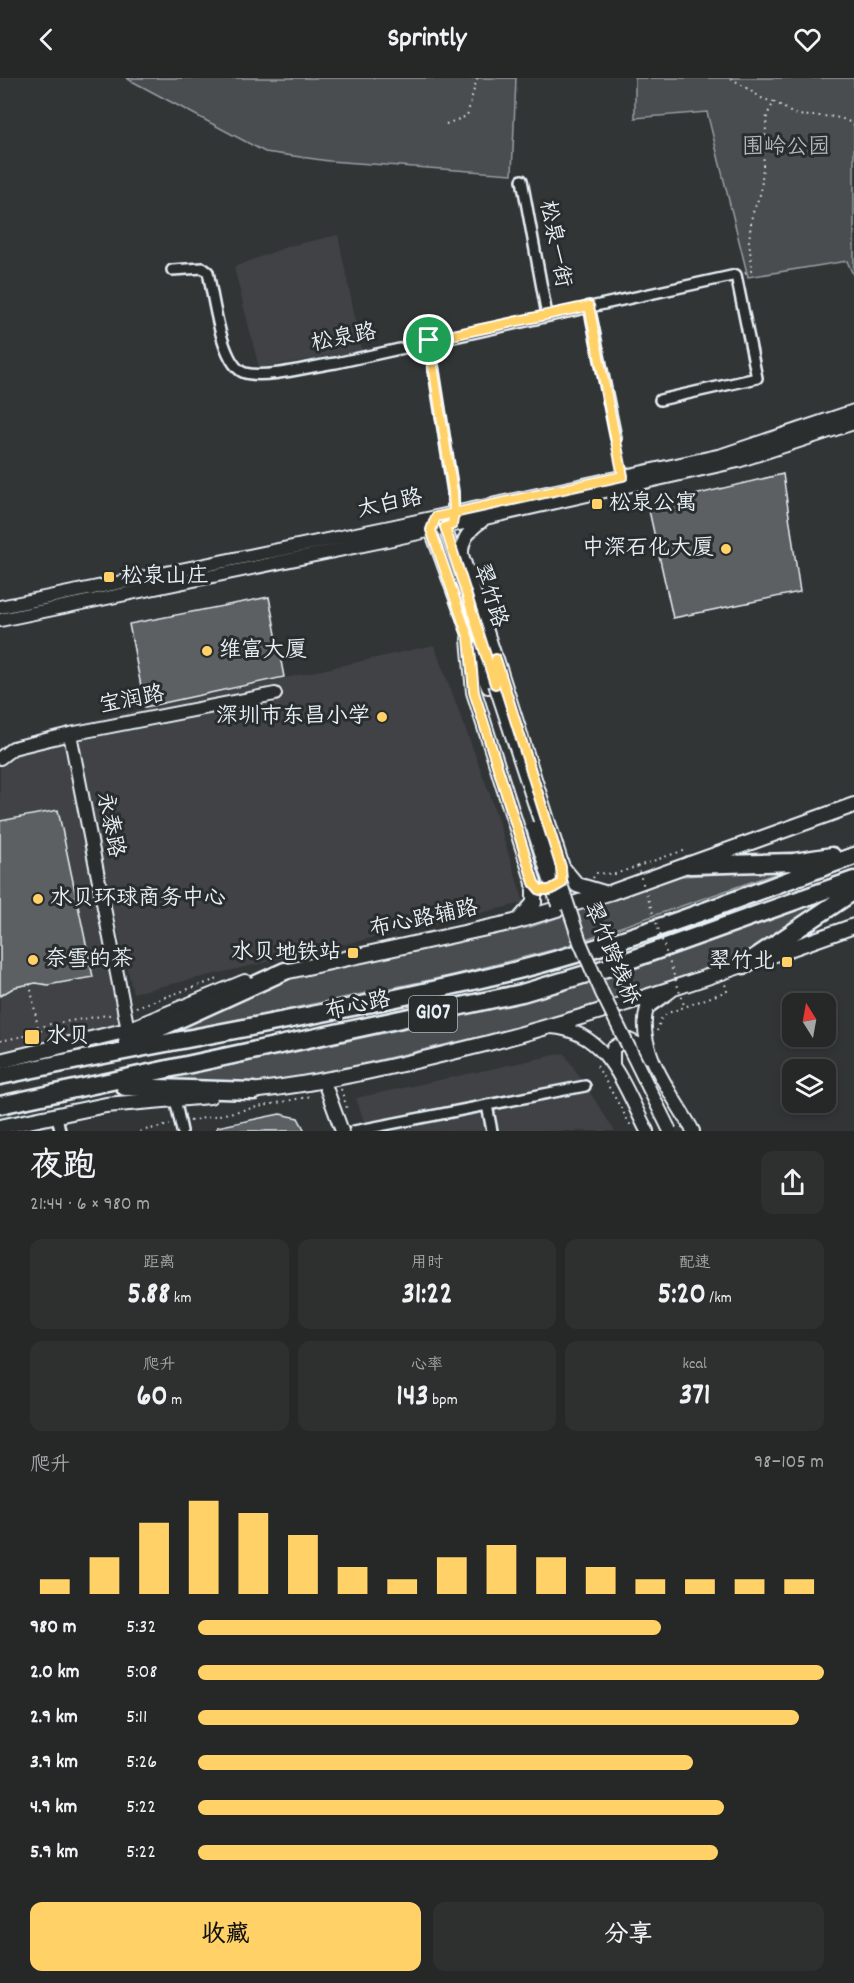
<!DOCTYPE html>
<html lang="zh">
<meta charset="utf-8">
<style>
body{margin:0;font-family:Dekko,"LXGW WenKai TC",sans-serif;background:#2e3030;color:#f1f3f6;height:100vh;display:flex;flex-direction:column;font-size:22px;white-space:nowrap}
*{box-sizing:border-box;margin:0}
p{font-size:20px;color:#a4a6a8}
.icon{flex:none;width:33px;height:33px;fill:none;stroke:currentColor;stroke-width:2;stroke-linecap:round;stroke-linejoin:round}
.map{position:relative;height:1053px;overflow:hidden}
.drawer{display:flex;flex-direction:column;background:#262828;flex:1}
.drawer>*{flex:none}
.needle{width:39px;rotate:349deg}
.buttons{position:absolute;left:782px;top:915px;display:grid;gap:12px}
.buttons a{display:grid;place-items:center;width:54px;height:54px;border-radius:12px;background:#262828;box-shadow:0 3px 9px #0003,0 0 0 2px #424445;font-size:30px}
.pin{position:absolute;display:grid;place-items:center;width:51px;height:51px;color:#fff;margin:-26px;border:3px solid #fff;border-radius:50%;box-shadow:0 2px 6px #0007}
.round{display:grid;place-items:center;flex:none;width:63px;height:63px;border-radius:12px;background:#2e3030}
.head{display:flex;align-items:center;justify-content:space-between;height:102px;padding:0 30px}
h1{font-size:33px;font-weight:700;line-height:45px}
.stats{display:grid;grid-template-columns:repeat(3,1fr);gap:9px;height:102px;padding:6px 30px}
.stats div{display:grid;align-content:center;border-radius:12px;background:#2e3030;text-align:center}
.stats b{font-size:30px;font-weight:700}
.stats small{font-size:16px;font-weight:400}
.stats p{font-size:16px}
.chart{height:168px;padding:12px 30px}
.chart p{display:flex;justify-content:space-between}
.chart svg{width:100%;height:108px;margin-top:6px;stroke:#ffd166;stroke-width:6}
.primary-button{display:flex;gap:12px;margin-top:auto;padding:12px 30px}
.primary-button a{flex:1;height:69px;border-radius:12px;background:#ffd166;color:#111;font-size:24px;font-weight:700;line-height:69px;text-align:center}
.primary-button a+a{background:#2e3030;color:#f1f3f6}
ul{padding:0 30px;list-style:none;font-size:20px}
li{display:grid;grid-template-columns:96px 72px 1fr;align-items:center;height:45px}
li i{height:15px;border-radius:8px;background:#ffd166}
header{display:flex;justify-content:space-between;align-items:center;height:78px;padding:0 30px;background:#262828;font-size:27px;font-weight:700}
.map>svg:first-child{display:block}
.built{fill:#3f4244}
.green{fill:#494d4f;stroke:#989fa4;stroke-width:1.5}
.building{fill:#5c6063;stroke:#e8f1f8;stroke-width:1.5}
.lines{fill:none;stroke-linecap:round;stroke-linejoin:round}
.street-casing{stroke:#e8f1f8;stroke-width:14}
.secondary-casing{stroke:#e8f1f8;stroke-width:16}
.primary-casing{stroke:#e8f1f8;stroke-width:18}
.highway-casing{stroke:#e8f1f8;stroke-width:21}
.path{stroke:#e8f1f8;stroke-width:2;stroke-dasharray:1.5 4.5;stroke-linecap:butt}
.street{stroke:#2a2d2e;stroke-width:9}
.secondary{stroke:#2a2d2e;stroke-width:12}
.primary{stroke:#2a2d2e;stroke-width:14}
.highway{stroke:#2a2d2e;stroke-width:16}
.secondary-bridge-casing{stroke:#e8f1f8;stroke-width:16;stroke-linecap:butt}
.path-bridge{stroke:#e8f1f8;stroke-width:2;stroke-dasharray:1.5 4.5;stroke-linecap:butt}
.secondary-bridge{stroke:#2a2d2e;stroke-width:12}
.route-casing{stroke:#fff;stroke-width:12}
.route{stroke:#ffd166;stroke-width:8}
.poi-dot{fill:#ffd166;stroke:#2a2d2e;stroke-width:2}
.labels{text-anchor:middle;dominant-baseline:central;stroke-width:6;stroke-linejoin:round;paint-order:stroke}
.shield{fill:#2a2d2e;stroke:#afb6bb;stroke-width:1.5}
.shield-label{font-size:21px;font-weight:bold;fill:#e8f1f8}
.park-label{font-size:22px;fill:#b0b8bd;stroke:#2a2d2e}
.street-label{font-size:22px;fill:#e8f1f8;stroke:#2a2d2e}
.poi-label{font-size:22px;fill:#e8f1f8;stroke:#2a2d2e;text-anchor:start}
</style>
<header><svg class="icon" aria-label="back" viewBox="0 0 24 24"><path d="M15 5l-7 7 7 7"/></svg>Sprintly<svg class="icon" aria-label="heart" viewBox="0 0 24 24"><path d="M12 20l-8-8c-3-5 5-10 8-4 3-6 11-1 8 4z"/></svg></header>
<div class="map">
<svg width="854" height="1053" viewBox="0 0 854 1053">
<rect width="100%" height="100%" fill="#323536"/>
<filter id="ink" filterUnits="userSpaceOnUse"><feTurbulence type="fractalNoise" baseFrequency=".0167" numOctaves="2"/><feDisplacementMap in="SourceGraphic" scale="12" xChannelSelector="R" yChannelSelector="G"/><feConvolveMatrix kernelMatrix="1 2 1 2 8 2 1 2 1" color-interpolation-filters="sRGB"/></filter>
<g filter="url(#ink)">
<path class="built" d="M338,157L362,273L259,290L234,189L289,168Z
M434,567L489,714L524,825L133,915L77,686L128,952L0,982V680L70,656L68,648Z
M564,975L615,1053H367L356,1020Z"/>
<path class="green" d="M126,0H516L512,96L329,83L265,74Z
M635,0H854V199L847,183L748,199L707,34L635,40Z
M783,793L560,870L454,897L147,960L287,900L530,849L681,798Z
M837,818L739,886L570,938L310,998L250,1005L157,1002C286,976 416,951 543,916C643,889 739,851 837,818Z"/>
<path class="building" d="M783,396L800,514L673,540L648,428Z
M269,519L284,599L145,629L129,546Z
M58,732L93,899L48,907L36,905L15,909L0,918V743Z
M280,1036L298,1040L305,1053H217V1049Z"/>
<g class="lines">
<defs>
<path id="street" d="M522,102L547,237
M172,192L203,190L208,194C213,216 221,288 245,295C267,301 312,288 336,285L736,197L757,300L660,322
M589,228L616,360
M429,262L453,414V439
M175,1021L182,1053
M487,1027L492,1053
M57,1037L60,1053
M354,1053L585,1008"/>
<path id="secondary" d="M440,443L445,449L493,599
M482,443C470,451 461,462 462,477L496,581V589
M434,446L431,452L488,609
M0,529L390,449L722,377L854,333
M0,542L392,461L738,383L854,345
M70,656L128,952
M0,680L13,670L70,656L275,616
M671,913L647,930C635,971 674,1018 693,1053
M551,949C608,953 624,1009 647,1053
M613,986V970L627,961L638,966L649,979
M324,1004L342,1053"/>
<path id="primary" d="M469,561L474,614L534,805V825L520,841
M496,581L562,789L577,807L604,815
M275,896L514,844L612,814L854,727
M0,983L128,952L245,904
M244,1014C326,1005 405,986 485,966C611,933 732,892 854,848
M0,1049L106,1027L210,1018"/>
<path id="highway" d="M690,787L794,784L832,778
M744,887L854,813
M127,965L285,893
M0,998C168,962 339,936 506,895C625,866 739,820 854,778
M125,1009L254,1013
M0,1027L522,915L613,888L854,802"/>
</defs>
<use href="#street" class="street-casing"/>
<use href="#secondary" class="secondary-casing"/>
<use href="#primary" class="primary-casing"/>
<use href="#highway" class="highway-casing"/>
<path class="path" d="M731,0L763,21L774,24L767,37L761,114L752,137L749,163L752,190L751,193L744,195
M774,24C782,27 790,36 799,37C819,40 836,34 854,47
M446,46L467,38L477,0
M617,368L621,389
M593,800L596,795L615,796L682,773L688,774
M30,906L39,955
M136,929L218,901
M657,953L661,941L668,935L727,913L725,906
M0,963L39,955L45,947L114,936
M597,988L631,1048
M341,1011L347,1030
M190,1043L311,1018
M140,1053L170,1047"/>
<use href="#street" class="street"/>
<use href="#secondary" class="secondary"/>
<use href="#primary" class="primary"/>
<use href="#highway" class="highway"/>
<defs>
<path id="secondary-bridge" d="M495,606L580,864L602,915L670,1053
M533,750L558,827"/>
</defs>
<use href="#secondary-bridge" class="secondary-bridge-casing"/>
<path class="path-bridge" d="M637,788L684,927"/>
<use href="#secondary-bridge" class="secondary-bridge"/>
</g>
</g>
<g class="lines" filter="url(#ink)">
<defs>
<path id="route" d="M429,262L453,414L454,435L436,439L431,452L469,561L474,614L534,805L540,812H550L562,805L561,789L496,581L495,606L445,449L452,447L454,435L623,398L589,228L429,262"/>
</defs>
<use href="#route" class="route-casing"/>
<use href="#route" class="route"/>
</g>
<g class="poi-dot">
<rect x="591" y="420" width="12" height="12" rx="3"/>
<circle cx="726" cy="471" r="6"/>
<rect x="103" y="493" width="12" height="12" rx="3"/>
<circle cx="207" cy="573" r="6"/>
<circle cx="382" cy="639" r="6"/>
<circle cx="38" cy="821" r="6"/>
<rect x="347" y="869" width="12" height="12" rx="3"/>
<circle cx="33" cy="882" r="6"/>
<rect x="781" y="878" width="12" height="12" rx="3"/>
<rect x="24" y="951" width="16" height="16" rx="3"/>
</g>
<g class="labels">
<rect class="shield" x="409" y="918" width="48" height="36" rx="4.5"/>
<g class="shield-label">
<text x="433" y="936">G107</text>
</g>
<g class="park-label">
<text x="786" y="70">围岭公园</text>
</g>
<g class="street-label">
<text transform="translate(554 166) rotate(79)">松泉一街</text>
<text transform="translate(344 261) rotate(-11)">松泉路</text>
<text transform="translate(390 427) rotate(-12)">太白路</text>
<text transform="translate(489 518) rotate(72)">翠竹路</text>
<text transform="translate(132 623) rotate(-11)">宝润路</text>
<text transform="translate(109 747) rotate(79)">永泰路</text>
<text transform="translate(424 842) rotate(-12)">布心路辅路</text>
<text transform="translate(610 876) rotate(67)">翠竹跨线桥</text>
<text transform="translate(358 929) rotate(-12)">布心路</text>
</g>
<g class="poi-label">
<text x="609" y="426">松泉公寓</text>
<text x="714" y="471" text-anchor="end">中深石化大厦</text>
<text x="121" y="499">松泉山庄</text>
<text x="219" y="573">维富大厦</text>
<text x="370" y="639" text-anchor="end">深圳市东昌小学</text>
<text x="50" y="821">水贝环球商务中心</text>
<text x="341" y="875" text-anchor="end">水贝地铁站</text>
<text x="45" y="882">奈雪的茶</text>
<text x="775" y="884" text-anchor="end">翠竹北</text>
<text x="46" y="959">水贝</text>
</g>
</g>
</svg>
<div class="buttons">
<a><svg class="needle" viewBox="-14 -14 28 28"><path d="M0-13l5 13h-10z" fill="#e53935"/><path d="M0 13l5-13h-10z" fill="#a4a6a8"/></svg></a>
<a><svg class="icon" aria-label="layers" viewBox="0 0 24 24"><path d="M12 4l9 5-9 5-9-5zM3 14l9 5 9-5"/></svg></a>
</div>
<div class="pin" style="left:429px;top:262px;background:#1e9e55"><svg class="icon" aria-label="arrive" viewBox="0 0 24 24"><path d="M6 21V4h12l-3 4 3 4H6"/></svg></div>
</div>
<section class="drawer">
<div class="head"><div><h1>夜跑</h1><p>21:44 · 6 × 980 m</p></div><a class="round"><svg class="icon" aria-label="share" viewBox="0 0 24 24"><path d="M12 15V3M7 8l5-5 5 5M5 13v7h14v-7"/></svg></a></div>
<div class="stats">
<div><p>距离</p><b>5.88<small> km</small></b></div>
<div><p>用时</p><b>31:22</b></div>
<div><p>配速</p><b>5:20<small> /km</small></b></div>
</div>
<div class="stats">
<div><p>爬升</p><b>60<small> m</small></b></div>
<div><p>心率</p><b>143<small> bpm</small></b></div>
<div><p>kcal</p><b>371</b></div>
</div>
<div class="chart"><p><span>爬升</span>98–105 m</p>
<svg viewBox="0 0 160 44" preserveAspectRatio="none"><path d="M5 44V38M15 44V29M25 44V15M35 44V6M45 44V11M55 44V20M65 44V33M75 44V38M85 44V29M95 44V24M105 44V29M115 44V33M125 44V38M135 44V38M145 44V38M155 44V38"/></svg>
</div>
<ul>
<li><b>980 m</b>5:32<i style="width:74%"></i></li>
<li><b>2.0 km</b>5:08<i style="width:100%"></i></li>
<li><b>2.9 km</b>5:11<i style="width:96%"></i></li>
<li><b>3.9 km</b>5:26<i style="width:79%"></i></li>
<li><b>4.9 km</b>5:22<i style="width:84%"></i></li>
<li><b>5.9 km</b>5:22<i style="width:83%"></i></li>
</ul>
<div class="primary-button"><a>收藏</a><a>分享</a></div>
</section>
